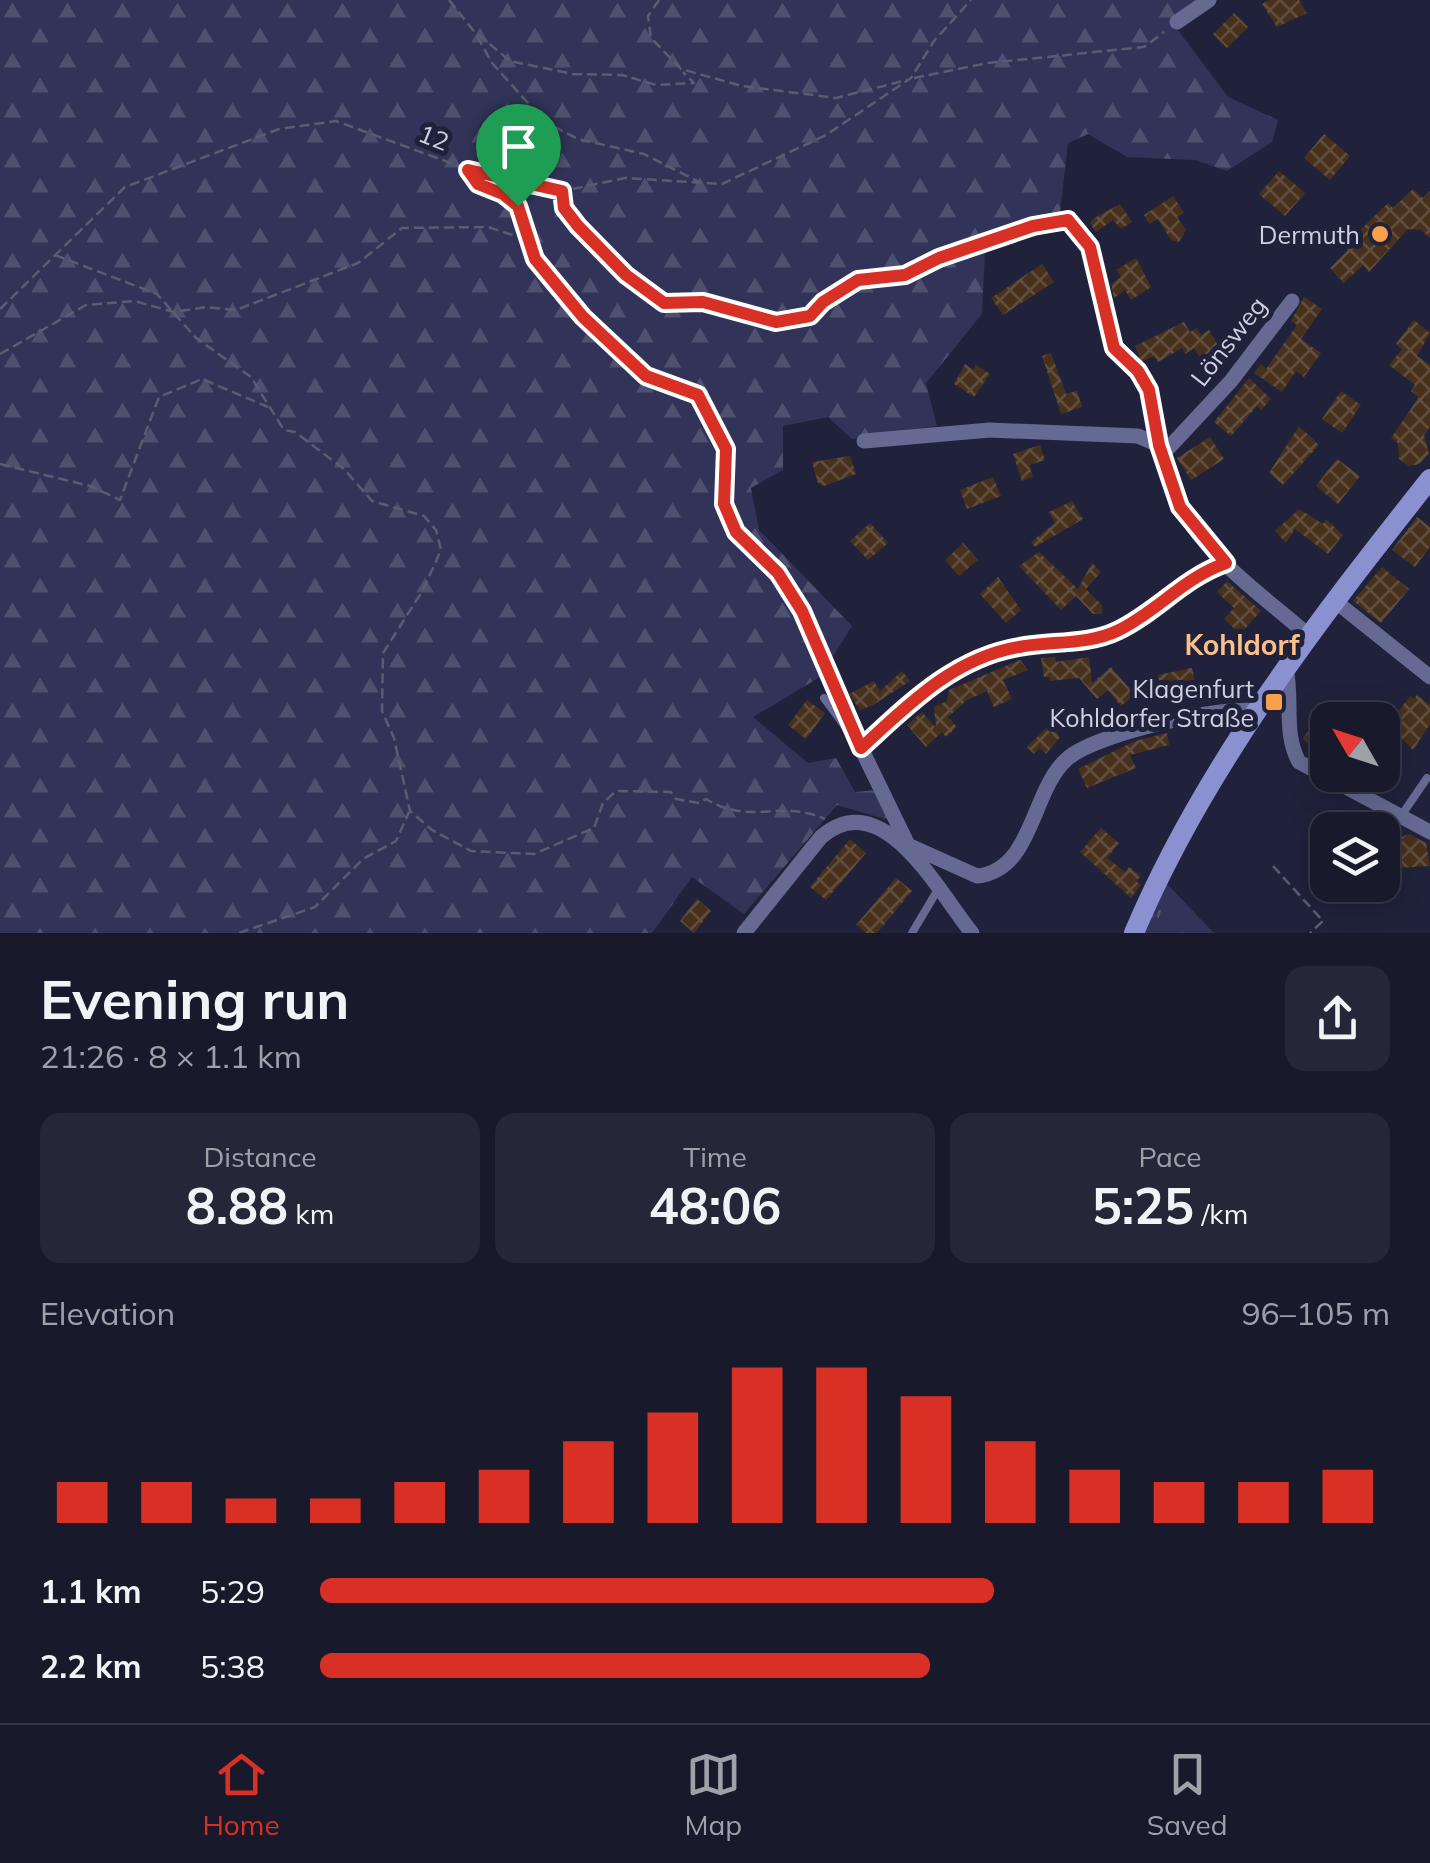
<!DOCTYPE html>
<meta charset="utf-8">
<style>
body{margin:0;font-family:Mulish,sans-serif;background:#252738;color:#f1f3f6;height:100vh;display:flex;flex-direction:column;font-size:38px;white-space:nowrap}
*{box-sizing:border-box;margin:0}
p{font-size:32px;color:#9fa1a9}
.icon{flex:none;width:55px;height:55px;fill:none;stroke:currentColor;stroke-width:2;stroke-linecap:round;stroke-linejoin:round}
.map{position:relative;height:933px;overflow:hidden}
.panel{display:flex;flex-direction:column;background:#181a2c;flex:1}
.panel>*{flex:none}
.needle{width:65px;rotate:309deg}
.fabs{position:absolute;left:1310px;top:702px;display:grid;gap:20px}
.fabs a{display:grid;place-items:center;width:90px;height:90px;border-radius:20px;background:#181a2c;box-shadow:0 5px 25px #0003,0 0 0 2px #363848;font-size:50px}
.pin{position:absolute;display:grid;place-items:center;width:85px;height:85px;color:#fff;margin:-102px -42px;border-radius:50% 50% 50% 0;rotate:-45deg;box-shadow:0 0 10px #0007}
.pin .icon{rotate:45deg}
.round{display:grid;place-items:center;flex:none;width:105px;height:105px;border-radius:20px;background:#252738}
.head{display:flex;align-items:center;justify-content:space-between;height:170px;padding:0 40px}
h1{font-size:55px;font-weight:700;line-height:75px}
.stats{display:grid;grid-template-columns:repeat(3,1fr);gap:15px;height:170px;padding:10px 40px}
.stats div{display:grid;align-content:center;border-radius:20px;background:#252738;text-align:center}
.stats b{font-size:50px;font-weight:700}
.stats small{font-size:28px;font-weight:400}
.stats p{font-size:28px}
.chart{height:280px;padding:20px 40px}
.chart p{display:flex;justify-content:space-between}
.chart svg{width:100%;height:180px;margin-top:10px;stroke:#d93025;stroke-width:6}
ul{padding:0 40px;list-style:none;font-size:32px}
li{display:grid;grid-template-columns:160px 120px 1fr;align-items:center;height:75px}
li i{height:25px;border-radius:12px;background:#d93025}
.tab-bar{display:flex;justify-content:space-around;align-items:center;height:140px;border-top:2px solid #363848;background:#181a2c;font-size:28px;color:#9fa1a9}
.tab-bar a{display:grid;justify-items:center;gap:5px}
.tab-bar .active{color:#d93025}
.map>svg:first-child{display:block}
.grass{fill:url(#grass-tufts)}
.forest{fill:url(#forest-firs)}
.building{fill:url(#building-cross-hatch)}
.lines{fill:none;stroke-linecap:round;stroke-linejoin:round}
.path{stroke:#5a5c72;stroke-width:2.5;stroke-dasharray:10 5;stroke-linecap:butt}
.lane{stroke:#666a92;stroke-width:8}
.street{stroke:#666a92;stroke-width:15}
.secondary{stroke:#8b90d1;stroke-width:20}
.route-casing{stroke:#fff;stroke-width:20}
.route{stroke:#d93025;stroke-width:12}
.poi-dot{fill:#f8a04b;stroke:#20223b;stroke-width:4}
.labels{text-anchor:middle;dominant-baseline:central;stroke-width:10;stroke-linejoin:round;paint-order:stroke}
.street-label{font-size:25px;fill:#cfd1e2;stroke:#20223b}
.poi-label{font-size:25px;fill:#cfd1e2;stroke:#20223b;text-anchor:end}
.neighbourhood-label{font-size:28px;font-weight:bold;fill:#fec089;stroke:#20223b}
</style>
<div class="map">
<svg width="1430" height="933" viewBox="0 0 1430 933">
<defs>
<pattern id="grass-tufts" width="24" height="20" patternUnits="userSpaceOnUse" patternTransform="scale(2.5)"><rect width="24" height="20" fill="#313458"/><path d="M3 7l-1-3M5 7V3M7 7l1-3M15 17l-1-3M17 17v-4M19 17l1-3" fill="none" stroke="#4e5070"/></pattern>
<pattern id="forest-firs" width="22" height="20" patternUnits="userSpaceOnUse" patternTransform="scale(2.5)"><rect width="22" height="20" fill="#313458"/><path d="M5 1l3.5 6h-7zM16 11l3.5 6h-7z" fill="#4e5070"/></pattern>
<pattern id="building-cross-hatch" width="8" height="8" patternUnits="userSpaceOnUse" patternTransform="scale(2.5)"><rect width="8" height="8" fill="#48311c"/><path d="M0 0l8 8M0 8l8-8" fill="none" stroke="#614e3d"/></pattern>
</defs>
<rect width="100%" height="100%" fill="#20223b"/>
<path class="grass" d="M1165,882L1214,933H1144Z"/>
<path class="forest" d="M0,0H1206L1174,25L1228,97L1278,120L1272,142L1227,171L1195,160L1127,157L1088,134L1068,143L1060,212L986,231L982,314L926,383L937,426L852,439L828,417L783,426V470L751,488L759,530L852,626L820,677L753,717L808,763L836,758L855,792L877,790L892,821L837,805L744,914L692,877L652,933H0Z"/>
<path class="building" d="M1268,0H1299L1307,13L1277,27L1262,4Z
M1234,13L1248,27L1227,48L1213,34Z
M1324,134L1350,156L1330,180L1304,158Z
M1279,171L1305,193L1285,216L1259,194Z
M1413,189L1423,198L1430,191V238L1421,230L1408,229L1369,272L1363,265L1344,283L1330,268L1348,250L1344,246L1388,203L1393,208Z
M1173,196L1184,213L1177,217L1186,230L1179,242L1171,240L1158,219L1149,224L1144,215Z
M1120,204L1132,222L1121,229L1113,220L1096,232L1090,223L1094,218Z
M1136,258L1151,287L1131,300L1125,290L1114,298L1111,284L1121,277L1116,270Z
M1042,264L1054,282L1003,315L991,298Z
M1304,297L1322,309L1301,339L1321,353L1304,377L1296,371L1282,392L1254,373L1261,364L1266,369L1297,325L1291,321Z
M1414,320L1430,333L1417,356L1430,365V427L1424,435L1429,454L1419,464L1409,466L1399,459L1398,443L1391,438L1419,397L1411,391L1415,385L1389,365L1402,349L1396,344Z
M1184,322L1190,332L1197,328L1201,335L1209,330L1219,347L1200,358L1194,348L1185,354L1182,348L1158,362L1154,356L1141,362L1135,346Z
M1051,353L1066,394L1077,391L1082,407L1061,414L1042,356Z
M965,364L973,370L976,365L990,374L974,397L954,384Z
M1249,378L1271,399L1261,410L1257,406L1231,436L1214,422Z
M1341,391L1361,405L1342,433L1322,419Z
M1299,426L1319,445L1283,485L1269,473Z
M1210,437L1224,459L1191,480L1177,458Z
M1040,445L1045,460L1029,465L1033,477L1022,481L1013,454Z
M850,456L856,474L824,486L818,483L812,462Z
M1337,459L1360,476L1338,504L1316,486Z
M993,477L1001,496L967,509L960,490Z
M1072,501L1083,519L1035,547L1031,542L1055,523L1049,512Z
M1299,509L1323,524L1326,519L1343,535L1328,554L1295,529L1286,543L1275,531Z
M1417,517L1430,527V547L1415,567L1392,550Z
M870,523L888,543L868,560L850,541Z
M963,543L978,560L959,576L945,560Z
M1039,552L1078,589L1092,563L1101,572L1086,589L1102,605V614H1093L1076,596L1061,610L1019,566Z
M1382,567L1409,589L1381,623L1353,601Z
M998,577L1021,610L1006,623L980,594Z
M1227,581L1261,611L1240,634L1224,619L1234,608L1217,592Z
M1055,657L1056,662L1089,657L1092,683L1111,667L1135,695L1121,706L1108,690L1097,699L1079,678L1050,681L1049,677H1044L1041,658Z
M1020,660L1028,670L1003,680L1012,699L994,707L987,691L967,700L948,717L957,727L946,737L942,732L926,747L907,725L922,712L936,728L934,707L947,701L949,690Z
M1192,668L1196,685L1171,695L1169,685L1160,687L1158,675Z
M902,671L910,681L873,705L860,710L849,694L874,681L880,691Z
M1417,695L1430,705V724L1413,750L1388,725L1410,696L1414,699Z
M807,700L825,713L806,739L788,725Z
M1321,712L1328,716V752L1321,748L1318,752L1303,739Z
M1054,721L1061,728L1056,732L1060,737L1046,754L1040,748L1034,754L1027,747Z
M1167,733L1169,745L1130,755L1136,768L1087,788L1078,769L1135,741Z
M1101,828L1119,843L1107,858L1125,872L1129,867L1141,876L1136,881L1141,885L1131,898L1080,852Z
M1409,834L1426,843L1430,866L1397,868L1392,841Z
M850,839L866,853L826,900L810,887Z
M896,878L912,891L877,933H866L856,925Z
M697,899L711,911L694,933L680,921Z"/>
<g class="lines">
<path class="path" d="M449,0L473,30L510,61L573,74L622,75L656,85L694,83L683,72
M659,0L648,16L651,38L681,69L742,86L836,98L907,80
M477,36L492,63L545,122L578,139L644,154L699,182
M914,78L988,63L1144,47L1164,32
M468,171L478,184L503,193L518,206L535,259L583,317L647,376L698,395L727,449L724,505L736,532L778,573L802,611L839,698
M563,191L564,208L578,226L626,275L664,303L703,301L776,322L809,316L823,301L858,280L905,275L939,258L1017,231
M55,255L157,294L196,338L251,377L284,430L295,432L344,469L372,501L424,516L436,530L441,550L423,590L383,653L382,711L394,738L410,811L432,830L471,851L534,854L594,828L603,803L616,791L671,792L676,799L699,803L706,799C750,826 779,799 825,819
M0,309L125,187L279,129L336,121L467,169L563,191L625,178L722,184L826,135L911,78L934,41L971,0
M0,354L86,305L134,301L174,312L206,307L236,310L358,263L402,228L488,227L525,239
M0,464L90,486L120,500L159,397L202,379L268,407
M1273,866L1323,921L1310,933
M239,933L315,907L363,859L396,841L409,812"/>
<path class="lane" d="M824,698L861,748
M1401,816L1427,778
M912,933L937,891"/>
<path class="street" d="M1177,22L1209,0
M1033,226L1068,219C1105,248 1098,307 1114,347C1120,363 1140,370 1148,388C1163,426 1160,468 1180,506C1208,559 1265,597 1309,636
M864,441L990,430L1138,436L1159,445
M1162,455L1231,381L1292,301
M1226,563C1183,578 1157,612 1117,631C1088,645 1050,641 1019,647C954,658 907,706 861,748L908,845L977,876C1034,870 1031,790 1067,759C1094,734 1222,705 1258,711
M1335,601L1430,677
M1286,669C1293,700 1283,733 1299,762L1430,832
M744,933L821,837C883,783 939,893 972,933"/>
<path class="secondary" d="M1134,933C1204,767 1319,619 1430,479"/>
</g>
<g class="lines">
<defs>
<path id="route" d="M468,170L562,191L564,208L578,226L626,275L664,303L703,302L776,322L810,316L823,302L858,280L905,275L939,258L1033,226L1068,220L1090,247L1114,348L1138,371L1149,390L1159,445L1180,507L1226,563C1183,578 1157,612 1117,631C1088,645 1050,641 1019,647C953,658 907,706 861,748L802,611L778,573L736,532L724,504L726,449L698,395L646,376L583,317L535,259L518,206L503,194L478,184Z"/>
</defs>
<use href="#route" class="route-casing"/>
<use href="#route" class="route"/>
</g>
<g class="poi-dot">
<circle cx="1380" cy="234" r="10"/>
<rect x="1264" y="692" width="20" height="20" rx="5"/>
</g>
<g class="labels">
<g class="street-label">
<text transform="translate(434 137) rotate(22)">12</text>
<text transform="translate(1228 341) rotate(-52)">Lönsweg</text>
</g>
<g class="poi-label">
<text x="1360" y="234">Dermuth</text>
<text x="1254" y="688">Klagenfurt<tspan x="1254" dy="29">Kohldorfer Straße</tspan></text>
</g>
<g class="neighbourhood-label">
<text x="1242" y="644">Kohldorf</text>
</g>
</g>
</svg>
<div class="fabs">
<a><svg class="needle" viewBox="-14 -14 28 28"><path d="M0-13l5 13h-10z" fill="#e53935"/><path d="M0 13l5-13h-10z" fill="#9fa1a9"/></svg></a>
<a><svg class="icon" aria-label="layers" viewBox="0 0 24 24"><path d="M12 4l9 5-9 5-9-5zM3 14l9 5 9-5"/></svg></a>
</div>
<div class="pin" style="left:518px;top:206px;background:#1e9e55"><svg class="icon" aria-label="arrive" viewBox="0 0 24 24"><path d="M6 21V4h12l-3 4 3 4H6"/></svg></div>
</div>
<section class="panel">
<div class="head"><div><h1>Evening run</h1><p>21:26 · 8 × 1.1 km</p></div><a class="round"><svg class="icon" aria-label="share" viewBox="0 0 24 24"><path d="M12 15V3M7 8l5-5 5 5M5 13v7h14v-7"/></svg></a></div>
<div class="stats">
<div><p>Distance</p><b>8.88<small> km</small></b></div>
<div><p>Time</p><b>48:06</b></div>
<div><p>Pace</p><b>5:25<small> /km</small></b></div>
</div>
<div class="chart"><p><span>Elevation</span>96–105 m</p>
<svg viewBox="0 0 160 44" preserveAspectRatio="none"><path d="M5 44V34M15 44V34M25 44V38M35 44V38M45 44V34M55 44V31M65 44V24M75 44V17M85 44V6M95 44V6M105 44V13M115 44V24M125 44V31M135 44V34M145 44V34M155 44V31"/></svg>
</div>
<ul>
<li><b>1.1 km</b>5:29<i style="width:63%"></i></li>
<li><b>2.2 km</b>5:38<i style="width:57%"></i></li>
</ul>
</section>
<nav class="tab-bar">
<a class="active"><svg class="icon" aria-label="home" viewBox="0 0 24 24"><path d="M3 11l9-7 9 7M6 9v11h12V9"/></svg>Home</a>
<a><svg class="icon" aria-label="map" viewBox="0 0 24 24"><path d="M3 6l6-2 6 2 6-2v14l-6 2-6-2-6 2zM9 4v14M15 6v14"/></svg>Map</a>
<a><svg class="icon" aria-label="saved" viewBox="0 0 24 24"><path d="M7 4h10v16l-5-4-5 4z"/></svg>Saved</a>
</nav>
